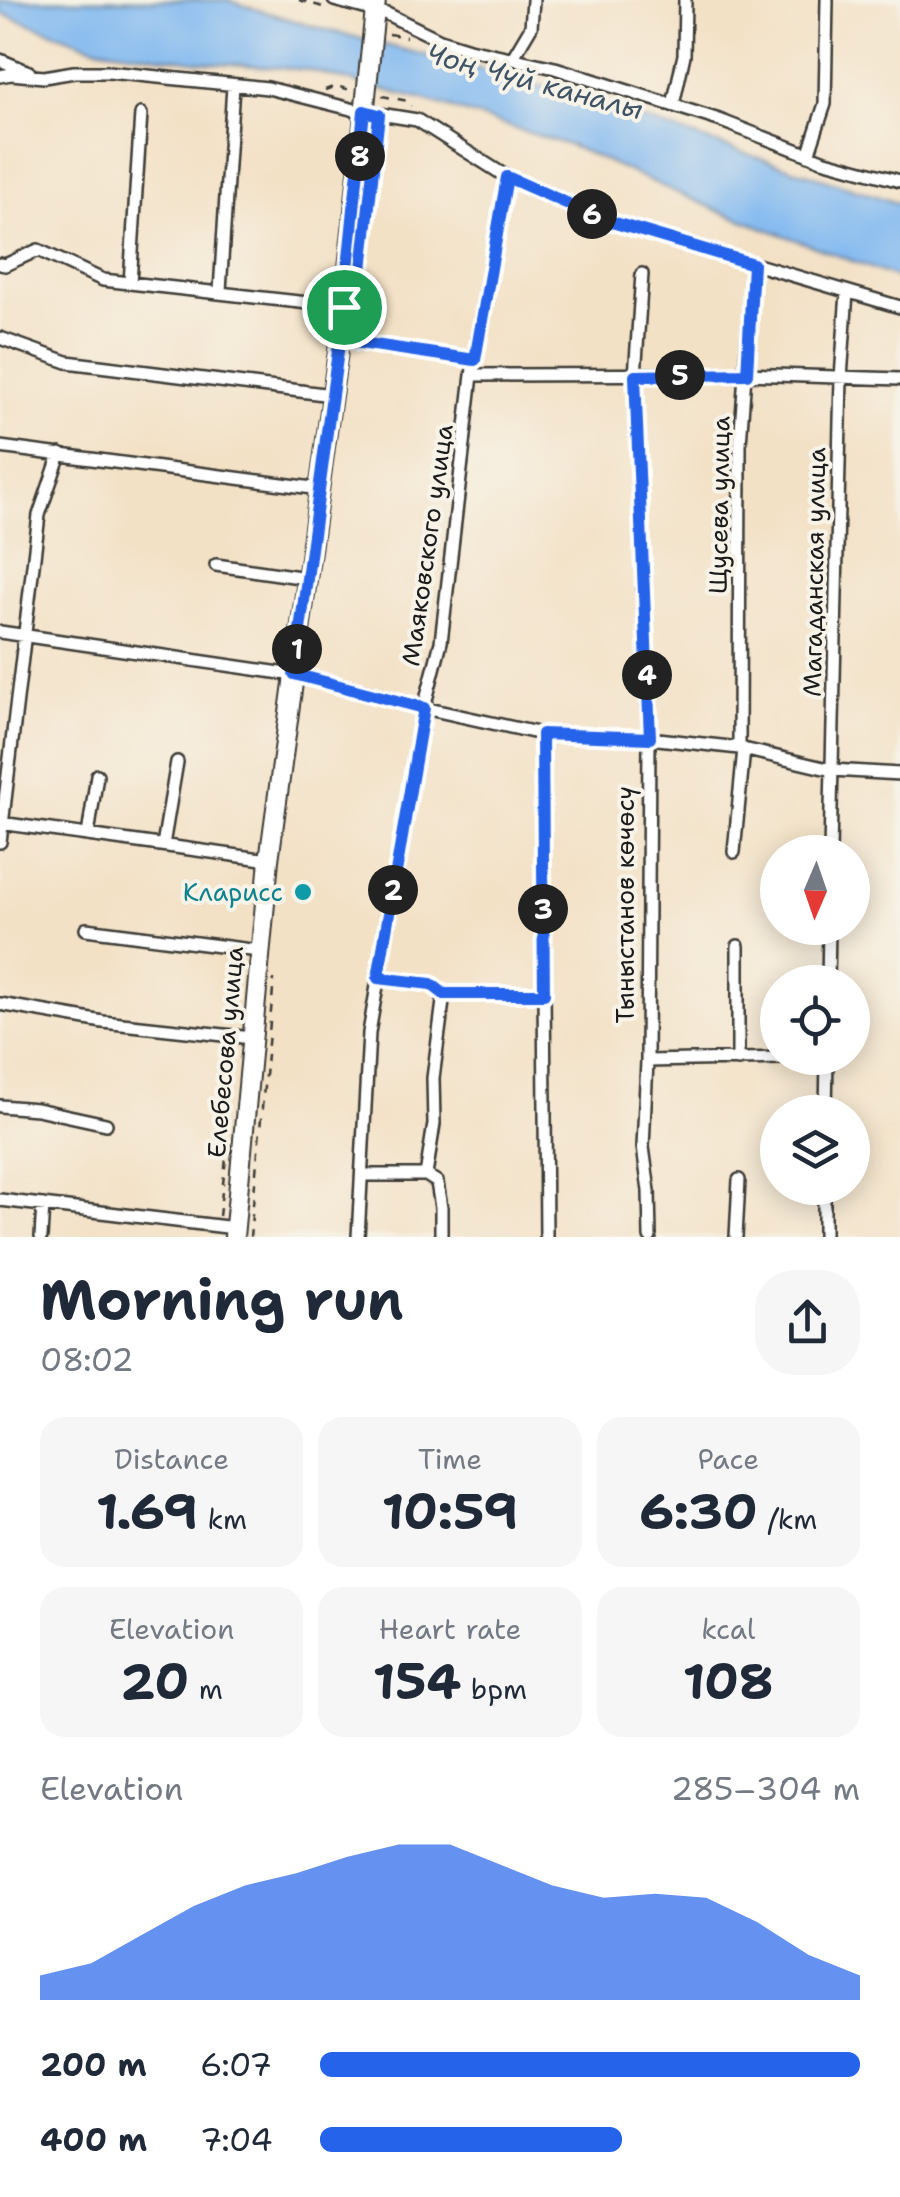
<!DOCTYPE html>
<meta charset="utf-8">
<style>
body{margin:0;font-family:"Shantell Sans",sans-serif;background:#f6f6f7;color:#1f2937;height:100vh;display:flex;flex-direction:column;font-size:38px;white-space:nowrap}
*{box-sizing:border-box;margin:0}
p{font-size:32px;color:#747a83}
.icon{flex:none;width:55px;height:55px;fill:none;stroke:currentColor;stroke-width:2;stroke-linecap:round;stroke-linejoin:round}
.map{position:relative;height:1237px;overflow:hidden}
.panel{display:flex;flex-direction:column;background:#fff;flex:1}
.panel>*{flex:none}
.needle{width:65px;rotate:182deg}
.buttons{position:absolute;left:760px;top:835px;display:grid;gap:20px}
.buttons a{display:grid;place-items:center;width:110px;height:110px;border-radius:50%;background:#fff;box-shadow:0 5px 25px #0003;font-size:50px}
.pin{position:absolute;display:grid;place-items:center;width:85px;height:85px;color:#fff;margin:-42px;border:5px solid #fff;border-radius:50%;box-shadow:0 2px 10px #0007}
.km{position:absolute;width:50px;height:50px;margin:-25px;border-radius:50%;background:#222;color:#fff;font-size:28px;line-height:50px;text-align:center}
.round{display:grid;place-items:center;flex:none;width:105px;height:105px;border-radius:40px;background:#f6f6f7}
.head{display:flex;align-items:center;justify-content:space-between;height:170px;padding:0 40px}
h1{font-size:55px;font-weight:700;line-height:75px}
.figures{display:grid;grid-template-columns:repeat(3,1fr);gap:15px;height:170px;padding:10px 40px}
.figures div{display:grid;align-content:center;border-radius:25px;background:#f6f6f7;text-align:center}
.figures b{font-size:50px;font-weight:700}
.figures small{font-size:28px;font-weight:400}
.figures p{font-size:28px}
.chart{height:280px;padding:20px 40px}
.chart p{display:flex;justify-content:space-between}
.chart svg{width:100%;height:180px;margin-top:10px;fill:#2563eb;opacity:.7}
ul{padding:0 40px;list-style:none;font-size:32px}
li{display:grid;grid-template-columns:160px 120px 1fr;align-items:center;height:75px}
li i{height:25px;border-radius:12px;background:#2563eb}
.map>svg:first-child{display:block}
.water{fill:#80b8f0;stroke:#4e6a86;stroke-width:2.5}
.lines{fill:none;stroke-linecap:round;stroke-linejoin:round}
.street-casing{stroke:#3c3a36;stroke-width:16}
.primary-casing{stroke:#3c3a36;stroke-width:22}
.path{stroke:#3c3a36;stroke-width:2.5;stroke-dasharray:8 8;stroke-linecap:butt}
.street{stroke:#fff;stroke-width:11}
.primary{stroke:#fff;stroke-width:18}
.route-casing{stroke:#fff;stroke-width:20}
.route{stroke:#2563eb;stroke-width:12}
.culture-dot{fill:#0f9aa8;stroke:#f7f3e8;stroke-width:4}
.labels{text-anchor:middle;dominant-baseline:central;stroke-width:8;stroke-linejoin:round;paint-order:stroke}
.street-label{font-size:25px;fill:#1c1c1c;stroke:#f7f3e8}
.culture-label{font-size:25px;fill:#0d838f;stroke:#f7f3e8;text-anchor:end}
.water-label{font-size:28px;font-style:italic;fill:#3f5366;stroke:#f7f3e8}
</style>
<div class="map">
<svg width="900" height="1237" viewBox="0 0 900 1237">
<rect width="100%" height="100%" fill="#f7f3e8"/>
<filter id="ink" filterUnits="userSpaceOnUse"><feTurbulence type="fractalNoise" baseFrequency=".01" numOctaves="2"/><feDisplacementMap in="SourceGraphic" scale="20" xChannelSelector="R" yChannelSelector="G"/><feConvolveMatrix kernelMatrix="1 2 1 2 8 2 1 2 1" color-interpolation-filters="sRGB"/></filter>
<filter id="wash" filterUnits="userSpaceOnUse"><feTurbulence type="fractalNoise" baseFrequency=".0048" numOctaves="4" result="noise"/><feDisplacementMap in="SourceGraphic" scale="40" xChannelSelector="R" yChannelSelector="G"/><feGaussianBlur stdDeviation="2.25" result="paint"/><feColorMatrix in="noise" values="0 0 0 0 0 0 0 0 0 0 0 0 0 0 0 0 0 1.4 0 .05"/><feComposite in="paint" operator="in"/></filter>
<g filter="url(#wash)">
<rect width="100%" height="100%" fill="#f3e1c6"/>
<path class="water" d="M0,0H227L304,24L522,80L900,204V279L719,211L571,146L431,102L308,70L194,61L95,47L0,13Z"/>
</g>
<g filter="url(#ink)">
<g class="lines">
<defs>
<path id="street" d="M334,0L387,14L440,40L469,49L555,68L719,120L822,160L900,181
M512,59L531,27L533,0
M0,60L29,72
M0,76L11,74L44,77L74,72H108L268,88L355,110L417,120L507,177L605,220L900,307
M673,105L684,55L685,0
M808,155L825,104L827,0
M0,264L5,265L38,250L103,280L344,307
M642,274L635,376L649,738L647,1061L643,1147L649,1191L650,1237
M130,283L141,114
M220,291L233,86
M0,338L67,362L332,395
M472,375L747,374L900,379
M0,447L320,489
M216,565L307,578
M0,632L308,677L424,708L542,734L649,738L739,748L832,770L900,774
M542,734L546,1237
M739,748L740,444L753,264
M0,823L269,860
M88,835L97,775
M0,842L39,515L60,454
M163,845L177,762
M734,852L744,749
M830,852L841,378L847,292
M86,929L259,951
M828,982L829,928
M0,1004L103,1022L252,1038
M738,1060V946
M647,1061L782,1058
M0,1106L37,1109L106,1124
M826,1112L827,1058
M362,1175H426L437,1182L441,1208V1237
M426,1175L434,1124L433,1078L444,994H544
M0,1200L235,1228
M41,1237L43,1205
M358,1237L369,1033L424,708L441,642L472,375L507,177
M736,1237L739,1180
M824,1237V1188"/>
<path id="primary" d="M234,1237L269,860L344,307L376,0"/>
</defs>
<use href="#street" class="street-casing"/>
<use href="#primary" class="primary-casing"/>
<path class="path" d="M299,0L326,8
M389,34L406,37
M325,90L336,86L351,90
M382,96L408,101L411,106
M353,342L463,359
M390,980L431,984L436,987
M219,1216L226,1159
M250,1237L274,979"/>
<use href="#street" class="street"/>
<use href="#primary" class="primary"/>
</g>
</g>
<g class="lines" filter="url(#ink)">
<defs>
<path id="route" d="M364,111L379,115L354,342L475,360L507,177L605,220L753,264L747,374L635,376L650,738L542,734L544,994H444L431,984L378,978L424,708L294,674L344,307Z"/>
</defs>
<use href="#route" class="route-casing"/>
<use href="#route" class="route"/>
</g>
<circle class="culture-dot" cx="303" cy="892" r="10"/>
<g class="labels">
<g class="street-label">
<text transform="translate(719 505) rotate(-89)">Щусева улица</text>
<text transform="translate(427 545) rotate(-82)">Маяковского улица</text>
<text transform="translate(814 572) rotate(-89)">Магаданская улица</text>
<text transform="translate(625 905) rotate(-90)">Тыныстанов көчөсү</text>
<text transform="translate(225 1052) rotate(-85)">Елебесова улица</text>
</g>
<g class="culture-label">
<text x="283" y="892">Кларисс</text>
</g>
<g class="water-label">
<text transform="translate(535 81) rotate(15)">Чоң Чүй каналы</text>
</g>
</g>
</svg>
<div class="buttons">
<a><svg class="needle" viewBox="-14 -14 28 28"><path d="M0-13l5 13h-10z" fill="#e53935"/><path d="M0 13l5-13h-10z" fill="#747a83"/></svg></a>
<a><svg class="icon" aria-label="locate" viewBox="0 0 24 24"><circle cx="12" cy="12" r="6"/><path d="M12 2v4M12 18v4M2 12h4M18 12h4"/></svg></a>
<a><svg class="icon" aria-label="layers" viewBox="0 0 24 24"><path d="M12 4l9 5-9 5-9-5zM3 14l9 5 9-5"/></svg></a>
</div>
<div class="pin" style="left:344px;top:307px;background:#1e9e55"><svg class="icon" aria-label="arrive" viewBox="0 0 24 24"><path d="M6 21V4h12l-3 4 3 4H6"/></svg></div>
<b class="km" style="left:297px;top:649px">1</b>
<b class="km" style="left:393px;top:890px">2</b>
<b class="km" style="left:543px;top:909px">3</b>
<b class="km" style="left:647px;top:675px">4</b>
<b class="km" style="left:680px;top:375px">5</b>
<b class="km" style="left:592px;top:214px">6</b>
<b class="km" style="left:360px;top:156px">8</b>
</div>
<section class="panel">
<div class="head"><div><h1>Morning run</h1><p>08:02</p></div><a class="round"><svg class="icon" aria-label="share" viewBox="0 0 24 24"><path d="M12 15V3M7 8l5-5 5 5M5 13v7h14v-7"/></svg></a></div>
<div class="figures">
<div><p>Distance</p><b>1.69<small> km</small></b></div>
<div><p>Time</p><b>10:59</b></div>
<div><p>Pace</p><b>6:30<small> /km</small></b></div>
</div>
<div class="figures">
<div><p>Elevation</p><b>20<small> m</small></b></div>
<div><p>Heart rate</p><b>154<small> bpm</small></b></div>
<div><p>kcal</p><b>108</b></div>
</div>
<div class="chart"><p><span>Elevation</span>285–304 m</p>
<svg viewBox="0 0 160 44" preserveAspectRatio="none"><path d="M0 44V38L10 35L20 28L30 21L40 16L50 13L60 9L70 6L80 6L90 11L100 16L110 19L120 18L130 19L140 25L150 33L160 38V44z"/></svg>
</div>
<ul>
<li><b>200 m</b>6:07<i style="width:100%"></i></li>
<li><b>400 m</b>7:04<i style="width:56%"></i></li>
</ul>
</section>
